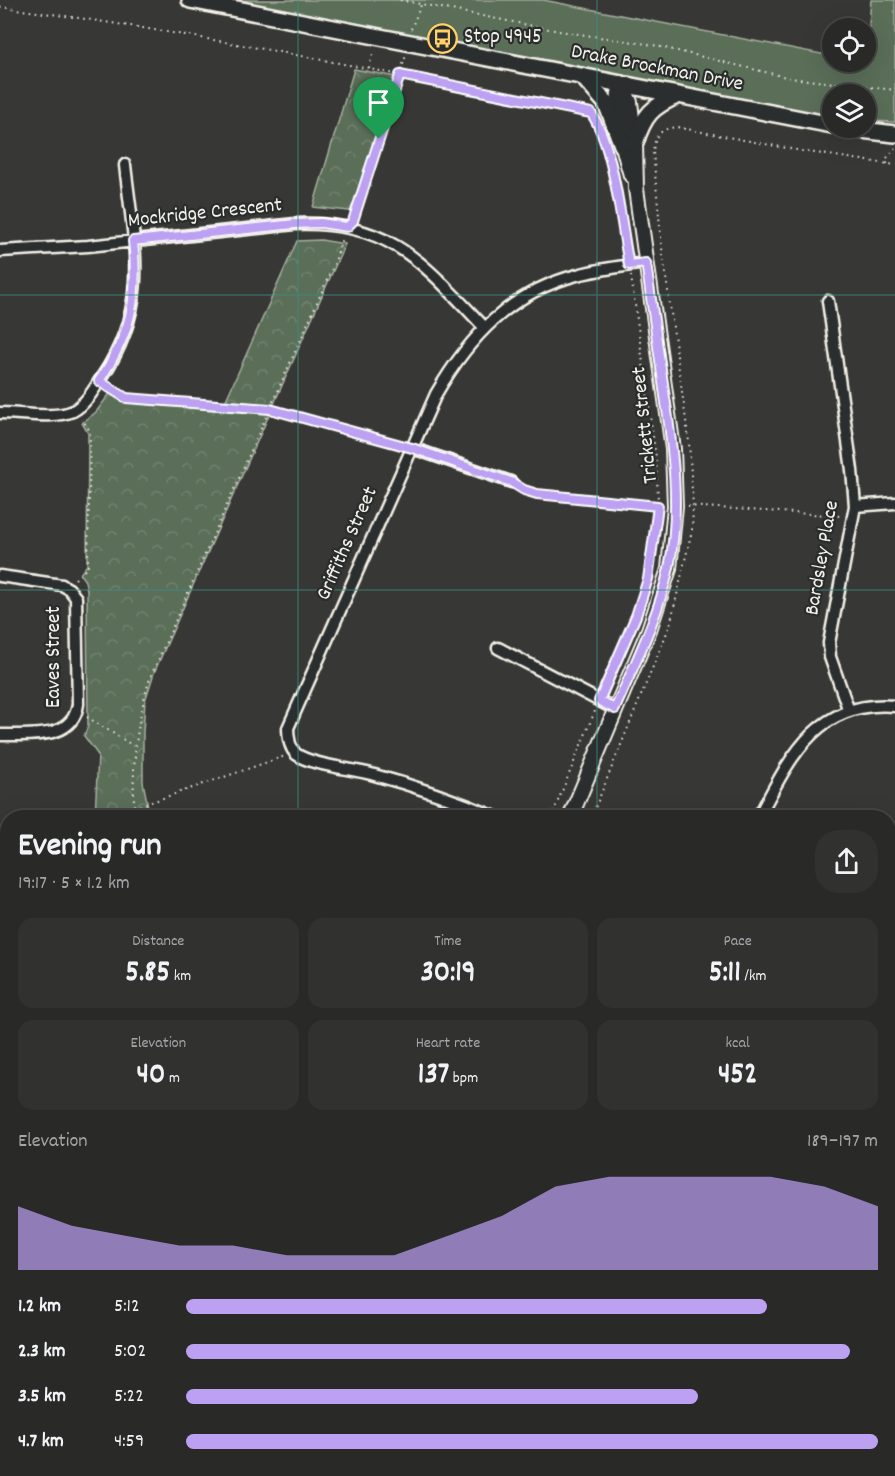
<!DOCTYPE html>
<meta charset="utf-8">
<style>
body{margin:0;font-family:Dekko,sans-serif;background:#313130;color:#f1f3f6;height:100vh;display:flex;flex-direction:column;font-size:22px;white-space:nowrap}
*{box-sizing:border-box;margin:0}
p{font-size:20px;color:#a5a6a8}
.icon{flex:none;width:33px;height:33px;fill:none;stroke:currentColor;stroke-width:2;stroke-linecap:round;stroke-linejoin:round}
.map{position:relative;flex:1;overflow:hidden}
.panel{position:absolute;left:0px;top:810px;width:896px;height:666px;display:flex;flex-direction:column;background:#292928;border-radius:24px 24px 0 0;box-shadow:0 6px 24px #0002,0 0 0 2px #454545}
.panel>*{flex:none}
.fabs{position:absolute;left:822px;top:18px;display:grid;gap:12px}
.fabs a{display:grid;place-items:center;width:54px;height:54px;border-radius:50%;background:#292928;box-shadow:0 6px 24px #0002,0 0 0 2px #454545;font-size:30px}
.pin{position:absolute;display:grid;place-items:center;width:51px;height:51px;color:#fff;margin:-62px -26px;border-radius:50% 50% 50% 0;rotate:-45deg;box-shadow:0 0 6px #0007}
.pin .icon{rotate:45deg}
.round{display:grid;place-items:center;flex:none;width:63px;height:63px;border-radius:24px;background:#313130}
.head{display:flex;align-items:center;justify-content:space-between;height:102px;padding:0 18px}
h1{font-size:33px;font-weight:800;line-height:45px}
.stats{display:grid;grid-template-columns:repeat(3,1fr);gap:9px;height:102px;padding:6px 18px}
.stats div{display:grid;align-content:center;border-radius:15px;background:#313130;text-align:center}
.stats b{font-size:30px;font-weight:800}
.stats small{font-size:16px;font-weight:400}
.stats p{font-size:16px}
.chart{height:168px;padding:12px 18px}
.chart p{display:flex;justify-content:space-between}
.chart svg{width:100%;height:108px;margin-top:6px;fill:#bca0f2;opacity:.7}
ul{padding:0 18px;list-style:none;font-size:20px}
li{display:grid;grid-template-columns:96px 72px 1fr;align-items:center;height:45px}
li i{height:15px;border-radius:8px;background:#bca0f2}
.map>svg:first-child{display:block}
.grass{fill:#5a6e59;stroke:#a7b0a0;stroke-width:1.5}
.park{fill:url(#park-crowns);stroke:#a7b0a0;stroke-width:1.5}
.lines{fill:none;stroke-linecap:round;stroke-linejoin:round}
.minor-casing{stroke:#f4f1e8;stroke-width:15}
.tertiary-casing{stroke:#f4f1e8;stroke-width:18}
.secondary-casing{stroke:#f4f1e8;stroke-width:20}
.path{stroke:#f4f1e8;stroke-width:2;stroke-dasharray:1.5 4.5;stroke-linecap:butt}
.minor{stroke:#2a2d2e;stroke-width:10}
.tertiary{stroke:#2a2d2e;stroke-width:14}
.secondary{stroke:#2a2d2e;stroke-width:15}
.route-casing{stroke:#fff;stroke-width:12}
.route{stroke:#bca0f2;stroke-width:8}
.grid{fill:none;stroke:#3d8f86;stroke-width:1.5;stroke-opacity:0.55}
.labels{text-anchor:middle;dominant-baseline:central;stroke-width:4.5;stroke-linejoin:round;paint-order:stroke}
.poi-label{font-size:21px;fill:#f4f1e8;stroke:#2a2d2e;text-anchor:start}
.street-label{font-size:21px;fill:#f4f1e8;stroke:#2a2d2e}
</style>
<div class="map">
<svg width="895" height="1476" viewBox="0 0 895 1476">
<defs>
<pattern id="park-crowns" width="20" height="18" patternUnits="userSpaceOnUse" patternTransform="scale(1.5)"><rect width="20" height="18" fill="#5a6e59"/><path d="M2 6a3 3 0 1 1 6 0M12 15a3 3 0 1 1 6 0" fill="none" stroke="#728371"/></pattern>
</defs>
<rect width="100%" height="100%" fill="#373735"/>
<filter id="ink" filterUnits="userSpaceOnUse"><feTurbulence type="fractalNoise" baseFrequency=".0167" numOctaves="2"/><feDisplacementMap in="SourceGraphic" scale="12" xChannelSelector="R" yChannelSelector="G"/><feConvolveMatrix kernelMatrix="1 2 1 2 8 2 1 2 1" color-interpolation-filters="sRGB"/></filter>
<g filter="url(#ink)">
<path class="grass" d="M190,0H543L832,56V62H866L871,0H895V122L866,121V94H832V116L679,95Z"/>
<path class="park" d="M354,69L402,78L358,212L313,207Z
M321,240L345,244L154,673L145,701L143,732V782L150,817H95L98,755L84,736L88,726L87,590L85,581L80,574L87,565L88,433L82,423L96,412L114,388L126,396L225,402L297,241Z
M895,951V1111L888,1109V962Z
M312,1469H761L760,1476H448L369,1473V1476H316Z"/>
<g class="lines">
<defs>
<path id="minor" d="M0,251L88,246L295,224C392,221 423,263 485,328
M828,301L852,470L855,506L829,643L830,657L849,711
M0,413C20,413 55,419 73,411C86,404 94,389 102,377C151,304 134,246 125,165
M412,448L511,482
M855,506L895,503
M0,576L62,585L69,589L76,598L78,704C73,741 29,734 0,735
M498,648L615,709
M498,818C456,800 415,786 371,774C353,769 310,765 296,754C289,747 288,737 288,728L436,394C469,337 511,292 577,275C600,269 623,266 646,263
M758,818C789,760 816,699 895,706
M888,877L895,881
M888,1138L895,1167
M0,1180L8,1187
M0,1313L8,1305
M0,1333L8,1340
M308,1468L311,1476"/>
<path id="tertiary" d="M621,83C613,115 622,144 631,175
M570,818L649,630L669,569L675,506L673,449L636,189L635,143L630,102L621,83
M0,920L8,918
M0,930L8,929
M829,1468L877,1476
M777,1476L778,1468
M795,1476L797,1468"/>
<path id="secondary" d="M190,0L832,125
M582,76L606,103L622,145
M844,128L895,134
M635,143C644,115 652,106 679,95"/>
</defs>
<use href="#minor" class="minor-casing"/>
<use href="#tertiary" class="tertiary-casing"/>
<use href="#secondary" class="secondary-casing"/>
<path class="path" d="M400,0L559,31L653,45L790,78L895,90
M0,7C199,33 395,74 592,113L598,122
M411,29L421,5
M369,68L373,51
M604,138L627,253
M887,164V158L895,148
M354,219L406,55
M109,387L126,398L270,409L401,445
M519,487L537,494L658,506
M688,506L841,516
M75,579L88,567L90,431L82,419
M603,692L636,616L648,579L658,501L656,458L631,276
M87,717L135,747
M134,808L285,756
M135,818C131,770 136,723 150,678L335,262L342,238
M551,818L595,711
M591,818L670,625L692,530L693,507L689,442L662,248L653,152C655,136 659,129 676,127L802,151L895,165
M0,903L8,902
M0,947L8,946
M888,965L895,955
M888,1100L895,1097
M888,1457L895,1458
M331,1476L333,1468"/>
<use href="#minor" class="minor"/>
<use href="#tertiary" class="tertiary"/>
<use href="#secondary" class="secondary"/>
</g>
</g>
<g class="lines" filter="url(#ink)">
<defs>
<path id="route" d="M400,75L591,113C614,145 621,224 629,265L646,263C652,305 658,348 664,390C673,449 681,509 669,568C658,617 635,663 615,709L599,701L636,616L648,579L658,506L537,494L524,490L511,482L412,448L270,409L126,398L99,381C131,334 139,297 133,241L295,224L321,223L347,227L353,221Z"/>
</defs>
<use href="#route" class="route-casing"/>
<use href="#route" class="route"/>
</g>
<path class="grid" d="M298,0V818M597,0V818M0,295H895M0,590H895M0,886H8M888,886H895M0,1181H8M888,1181H895M298,1468V1476M597,1468V1476"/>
<defs>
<symbol id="bus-ring" viewBox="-11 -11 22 22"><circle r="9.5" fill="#2a2d2e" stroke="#ffd166" stroke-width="1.5"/><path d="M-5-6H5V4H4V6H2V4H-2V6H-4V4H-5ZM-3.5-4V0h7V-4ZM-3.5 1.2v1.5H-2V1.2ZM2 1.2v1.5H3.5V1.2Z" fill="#ffd166"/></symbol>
</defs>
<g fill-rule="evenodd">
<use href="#bus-ring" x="426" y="22" width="33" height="33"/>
</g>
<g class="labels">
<g class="poi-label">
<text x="464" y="38">Stop 4945</text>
</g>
<g class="street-label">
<text transform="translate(657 69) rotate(11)">Drake Brockman Drive</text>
<text transform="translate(205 214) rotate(-6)">Mockridge Crescent</text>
<text transform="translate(646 425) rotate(-96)">Trickett Street</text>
<text transform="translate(348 544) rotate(-66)">Griffiths Street</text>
<text transform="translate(823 558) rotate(-80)">Bardsley Place</text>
<text transform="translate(55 657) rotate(-90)">Eaves Street</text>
</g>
</g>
</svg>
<div class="fabs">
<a><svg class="icon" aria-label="locate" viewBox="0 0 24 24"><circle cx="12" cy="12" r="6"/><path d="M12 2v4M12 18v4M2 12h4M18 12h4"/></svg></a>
<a><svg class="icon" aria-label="layers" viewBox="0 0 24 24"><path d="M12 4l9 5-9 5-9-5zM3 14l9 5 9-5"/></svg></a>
</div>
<div class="pin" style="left:379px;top:139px;background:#1e9e55"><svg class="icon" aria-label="arrive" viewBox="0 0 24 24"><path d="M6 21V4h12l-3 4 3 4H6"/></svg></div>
<section class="panel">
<div class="head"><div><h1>Evening run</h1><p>19:17 · 5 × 1.2 km</p></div><a class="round"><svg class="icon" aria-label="share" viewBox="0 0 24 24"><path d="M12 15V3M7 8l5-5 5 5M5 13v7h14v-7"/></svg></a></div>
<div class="stats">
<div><p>Distance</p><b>5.85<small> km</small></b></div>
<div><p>Time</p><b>30:19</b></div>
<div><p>Pace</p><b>5:11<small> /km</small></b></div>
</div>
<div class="stats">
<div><p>Elevation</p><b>40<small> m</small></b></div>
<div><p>Heart rate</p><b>137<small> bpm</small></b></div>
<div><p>kcal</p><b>452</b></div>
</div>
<div class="chart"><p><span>Elevation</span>189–197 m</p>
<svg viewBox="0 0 160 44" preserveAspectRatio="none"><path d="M0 44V18L10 26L20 30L30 34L40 34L50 38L60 38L70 38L80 30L90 22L100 10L110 6L120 6L130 6L140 6L150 10L160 18V44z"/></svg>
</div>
<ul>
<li><b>1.2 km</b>5:12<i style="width:84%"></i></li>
<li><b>2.3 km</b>5:02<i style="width:96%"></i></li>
<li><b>3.5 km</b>5:22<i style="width:74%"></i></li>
<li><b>4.7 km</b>4:59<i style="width:100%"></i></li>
</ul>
</section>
</div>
